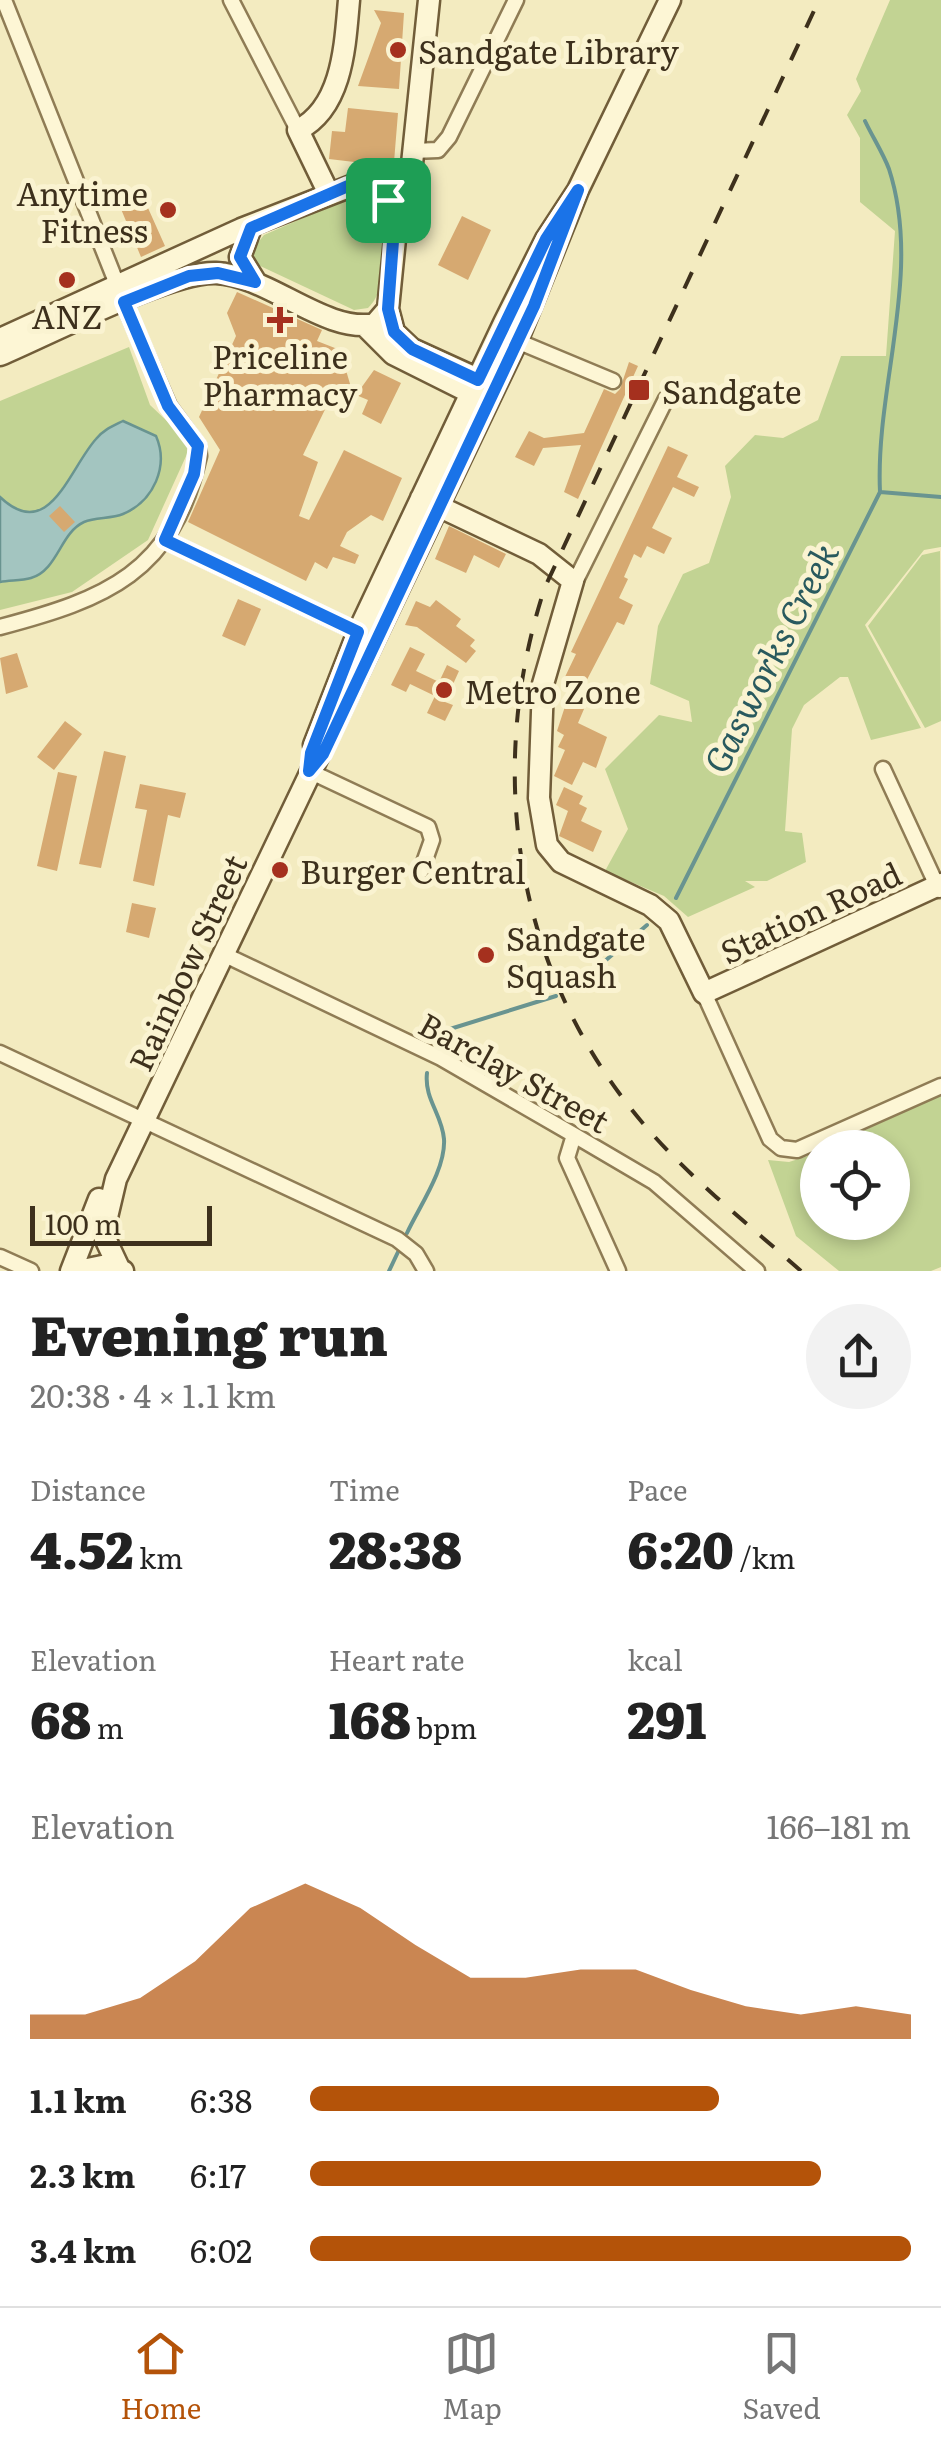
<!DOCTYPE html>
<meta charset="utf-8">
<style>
body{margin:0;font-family:Literata,serif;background:#f2f2f2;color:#222;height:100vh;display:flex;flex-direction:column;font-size:38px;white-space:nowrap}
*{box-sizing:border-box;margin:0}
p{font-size:32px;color:#767676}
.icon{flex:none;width:55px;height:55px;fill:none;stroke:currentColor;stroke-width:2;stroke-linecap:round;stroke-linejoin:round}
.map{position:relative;height:1271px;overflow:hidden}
.drawer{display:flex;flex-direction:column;background:#fff;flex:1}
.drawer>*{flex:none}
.controls{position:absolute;left:800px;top:1130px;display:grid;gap:20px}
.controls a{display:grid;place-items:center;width:110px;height:110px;border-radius:50%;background:#fff;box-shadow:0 5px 15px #0003;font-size:50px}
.scale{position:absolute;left:30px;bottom:25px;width:182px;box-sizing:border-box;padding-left:10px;border:5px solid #3d301c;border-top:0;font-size:28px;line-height:35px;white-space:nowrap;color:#3d301c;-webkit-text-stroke:8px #faf3d1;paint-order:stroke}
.pin{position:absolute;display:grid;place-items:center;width:85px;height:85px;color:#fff;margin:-42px;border-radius:20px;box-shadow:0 5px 15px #0006}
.round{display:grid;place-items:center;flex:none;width:105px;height:105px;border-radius:52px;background:#f2f2f2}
.overview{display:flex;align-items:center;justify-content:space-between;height:170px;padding:0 30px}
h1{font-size:55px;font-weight:800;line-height:75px}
.stats{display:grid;grid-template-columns:repeat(3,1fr);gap:15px;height:170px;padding:10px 30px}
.stats div{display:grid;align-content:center}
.stats b{font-size:50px;font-weight:800}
.stats small{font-size:28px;font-weight:400}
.stats p{font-size:28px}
.chart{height:280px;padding:20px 30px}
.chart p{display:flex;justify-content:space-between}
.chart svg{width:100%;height:180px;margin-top:10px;fill:#b45309;opacity:.7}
ul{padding:0 30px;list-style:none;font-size:32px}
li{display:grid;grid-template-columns:160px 120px 1fr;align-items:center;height:75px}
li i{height:25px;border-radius:12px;background:#b45309}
.dock{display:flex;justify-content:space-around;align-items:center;height:140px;border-top:2px solid #e0e0e0;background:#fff;font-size:28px;color:#767676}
.dock a{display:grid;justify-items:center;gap:5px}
.dock .selected{color:#b45309}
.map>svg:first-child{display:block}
.green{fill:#c2d393}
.water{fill:#a3c5c0;stroke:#699490;stroke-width:2.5}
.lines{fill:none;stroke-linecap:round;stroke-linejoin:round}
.stream{stroke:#699490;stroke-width:4}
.building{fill:#d6a971}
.street-casing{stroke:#8f7c55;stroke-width:19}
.secondary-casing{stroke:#715d39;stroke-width:25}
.street{stroke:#fdf6d5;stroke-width:14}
.secondary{stroke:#fdf6d5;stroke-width:20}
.rail{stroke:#3d301c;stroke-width:4;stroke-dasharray:18 18;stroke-linecap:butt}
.route-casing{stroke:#fff;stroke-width:20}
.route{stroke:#1a73e8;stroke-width:12}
.poi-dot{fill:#a5301e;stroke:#faf3d1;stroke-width:4}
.labels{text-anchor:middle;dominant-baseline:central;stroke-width:10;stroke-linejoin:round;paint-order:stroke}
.poi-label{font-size:32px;fill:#3d301c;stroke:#faf3d1;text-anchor:start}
.street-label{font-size:32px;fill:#3d301c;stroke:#faf3d1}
.water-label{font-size:35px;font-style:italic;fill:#295a5e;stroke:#faf3d1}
</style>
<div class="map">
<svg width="941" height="1271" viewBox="0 0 941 1271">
<rect width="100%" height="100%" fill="#f3ebc0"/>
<path class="green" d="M890,0H941V547L924,550L865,625L921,728L871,740L848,677H840L804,705L792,729L785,831L802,833L806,862L767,881H745L755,887L688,917L664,896L605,871L628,829L605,769L659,715L692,722L689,701L650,684L658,626L683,574L709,563L731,497L725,466L755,435L783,438L818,420L841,356H886L895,231L860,202V138L847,115L861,91L856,79Z
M349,198C389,201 385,233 382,264C380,281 381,296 368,308L354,310L256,264L252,250L264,235Z
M129,347L150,405L187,440V454L148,540L72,592L0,610V401Z
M940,551L941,721L925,728L868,626L922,555Z
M941,1095V1267L931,1271H839L796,1236L768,1160L789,1162L817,1153L818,1222H892V1148L828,1147Z"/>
<path class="water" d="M123,421L156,436C169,466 154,501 123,514C111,519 96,517 84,522C60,533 58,570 31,578C21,581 10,580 0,582V497C49,544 69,469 96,439C103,430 113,426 123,421Z"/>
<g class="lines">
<path class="stream" d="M880,492L941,497
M676,898L880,492C875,386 923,274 889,169C883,153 872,136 865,121
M578,984L647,925
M444,1038L450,1029L556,996
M407,1233C419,1207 446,1169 444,1139C442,1114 424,1099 427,1073
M389,1271L398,1252"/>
</g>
<path class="building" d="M374,10L404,13L399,89L358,86L381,23Z
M348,108L398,113L394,162L388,166L329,159L332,131L345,132Z
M144,199L165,246L141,257L121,209Z
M462,216L491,230L468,280L438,265Z
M237,292L322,330L317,341L340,350L353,394L343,389L339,396L333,393L303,455L318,462L299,516L309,520L344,450L402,478L383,521L371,515L347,532L340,546L359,555L355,564L333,557L327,569L315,562L306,581L188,522L220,450L199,417L236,336L227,313Z
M629,362L638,366L578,499L564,492L581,445L543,448L534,466L515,457L529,431L544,438L584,433L604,389L615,394L620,389Z
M374,370L401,383L381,424L362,414L368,400L356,395Z
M668,446L688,455L677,477L699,487L694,497L673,487L652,528L672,538L664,554L647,546L641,558L634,554L624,577L628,579L619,598L633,605L624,625L617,622L578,697L587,702L578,723L607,737L596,768L583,762L572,785L554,776L565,750L558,747L564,735L557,731L572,685L564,679L576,654L571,652Z
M60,506L75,522L64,532L49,516Z
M449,526L506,554L499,568L474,555L466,573L435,559Z
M238,599L261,609L245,646L222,636Z
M436,600L461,619L456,626L475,640L470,646L476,651L466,663L417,627L405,625L416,601L430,607Z
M410,647L425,654L416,671L439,682L447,665L459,671L445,702L453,705L445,721L427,713L435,696L410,684L406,692L391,685Z
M17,653L28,687L6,694L0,658Z
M65,721L82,734L54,770L37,757Z
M104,751L126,756L101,868L79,864Z
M58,772L77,776L57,871L37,866Z
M140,784L186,793L180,818L168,815L154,886L133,881L147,810L135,808Z
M564,787L583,796L579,804L587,808L581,821L602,831L593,852L559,836L568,811L556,805Z
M132,903L156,908L149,938L126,932Z"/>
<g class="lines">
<defs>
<path id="street" d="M231,0L298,130
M413,151L438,150L449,137L516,0
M517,341L613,381
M165,540L366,636
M574,584L666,399
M0,627C106,599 173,573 199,456L198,446L169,406L130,317L4,0
M883,769L939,890
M309,771L428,827L432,840L421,871
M223,954L441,1058L574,1135L654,1182L757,1271
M704,993L770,1139L781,1148L797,1150L941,1086
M0,1053L397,1239L416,1254L426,1271
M574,1135L567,1158L618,1271
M0,1257L31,1271"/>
<path id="secondary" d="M329,194L298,130C343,107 345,45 349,0
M388,200L406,181L412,164L429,0
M251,227L240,257L255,281
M365,326L393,354L481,398
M0,339L241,229L354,185L381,194L397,219L388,309L394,332L412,349L489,384
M0,355C48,335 170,271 216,273C268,275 325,334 375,324L388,309
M421,498L539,554L573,581L543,684L539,798L547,845L561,862L650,905L669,921L704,993L941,884
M314,745L358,632L504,323L546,239L578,190L670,0
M119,1268L103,1234L116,1179L517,341L578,190
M71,1271L99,1199
M78,1271L107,1265L123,1271"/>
</defs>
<use href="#street" class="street-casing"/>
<use href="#secondary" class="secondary-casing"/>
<use href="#street" class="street"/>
<use href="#secondary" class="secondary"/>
<path class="rail" d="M801,1271C747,1223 688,1177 641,1121C515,971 484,772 545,587L819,0"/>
</g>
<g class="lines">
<defs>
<path id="route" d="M348,186L381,194L395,214L388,309L394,332L412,349L478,380L546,239L578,190L534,306L323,754L309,771L311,753L358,632L165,540L194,474L198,446L168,406L124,302L189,276L218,273L255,282L240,257L251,228Z"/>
</defs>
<use href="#route" class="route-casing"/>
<use href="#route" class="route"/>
</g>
<g class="poi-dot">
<circle cx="398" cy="50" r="10"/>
<circle cx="168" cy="210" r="10"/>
<circle cx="67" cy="280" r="10"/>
<path d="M275 305h10v10h10v10h-10v10h-10v-10h-10v-10h10z"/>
<rect x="627" y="378" width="24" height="24" rx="5"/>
<circle cx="444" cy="690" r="10"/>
<circle cx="280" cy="870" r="10"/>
<circle cx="486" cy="955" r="10"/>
</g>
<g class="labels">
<g class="poi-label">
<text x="418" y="50">Sandgate Library</text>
<text x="148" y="192" text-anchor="end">Anytime<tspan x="148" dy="37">Fitness</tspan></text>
<text x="67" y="315" text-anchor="middle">ANZ</text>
<text x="280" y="355" text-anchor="middle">Priceline<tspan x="280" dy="37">Pharmacy</tspan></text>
<text x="662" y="390">Sandgate</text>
<text x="464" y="690">Metro Zone</text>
<text x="300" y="870">Burger Central</text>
<text x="506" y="937">Sandgate<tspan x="506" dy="37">Squash</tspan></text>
</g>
<g class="street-label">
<text transform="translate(810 911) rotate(-25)">Station Road</text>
<text transform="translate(186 962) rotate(-65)">Rainbow Street</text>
<text transform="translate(515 1071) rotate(29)">Barclay Street</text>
</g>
<g class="water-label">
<text transform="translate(769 657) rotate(-63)">Gasworks Creek</text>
</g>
</g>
</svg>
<div class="controls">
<a><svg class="icon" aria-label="locate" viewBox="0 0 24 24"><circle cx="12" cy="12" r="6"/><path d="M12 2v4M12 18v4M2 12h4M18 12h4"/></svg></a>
</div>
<div class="scale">100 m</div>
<div class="pin" style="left:388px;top:200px;background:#1e9e55"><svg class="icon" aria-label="arrive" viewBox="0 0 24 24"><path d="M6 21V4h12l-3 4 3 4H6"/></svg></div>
</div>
<section class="drawer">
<div class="overview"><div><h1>Evening run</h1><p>20:38 · 4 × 1.1 km</p></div><a class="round"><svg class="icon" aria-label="share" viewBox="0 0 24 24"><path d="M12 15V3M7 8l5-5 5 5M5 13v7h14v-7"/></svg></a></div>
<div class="stats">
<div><p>Distance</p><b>4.52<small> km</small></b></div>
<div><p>Time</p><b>28:38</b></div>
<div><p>Pace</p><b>6:20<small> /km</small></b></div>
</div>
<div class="stats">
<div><p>Elevation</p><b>68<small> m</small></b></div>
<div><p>Heart rate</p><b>168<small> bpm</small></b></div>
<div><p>kcal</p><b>291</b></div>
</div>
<div class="chart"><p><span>Elevation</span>166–181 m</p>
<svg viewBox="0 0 160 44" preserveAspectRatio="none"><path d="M0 44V38L10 38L20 34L30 25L40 12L50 6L60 12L70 21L80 29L90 29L100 27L110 27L120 32L130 36L140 38L150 36L160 38V44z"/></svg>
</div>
<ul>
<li><b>1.1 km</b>6:38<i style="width:68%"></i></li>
<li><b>2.3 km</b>6:17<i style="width:85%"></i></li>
<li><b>3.4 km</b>6:02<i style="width:100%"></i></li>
</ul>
</section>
<nav class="dock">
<a class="selected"><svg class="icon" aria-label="home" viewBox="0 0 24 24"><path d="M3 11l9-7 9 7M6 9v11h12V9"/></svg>Home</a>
<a><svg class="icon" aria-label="map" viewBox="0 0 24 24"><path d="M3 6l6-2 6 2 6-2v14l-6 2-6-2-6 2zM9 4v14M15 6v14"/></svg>Map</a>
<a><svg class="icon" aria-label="saved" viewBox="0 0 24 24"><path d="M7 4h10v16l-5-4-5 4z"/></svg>Saved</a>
</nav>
